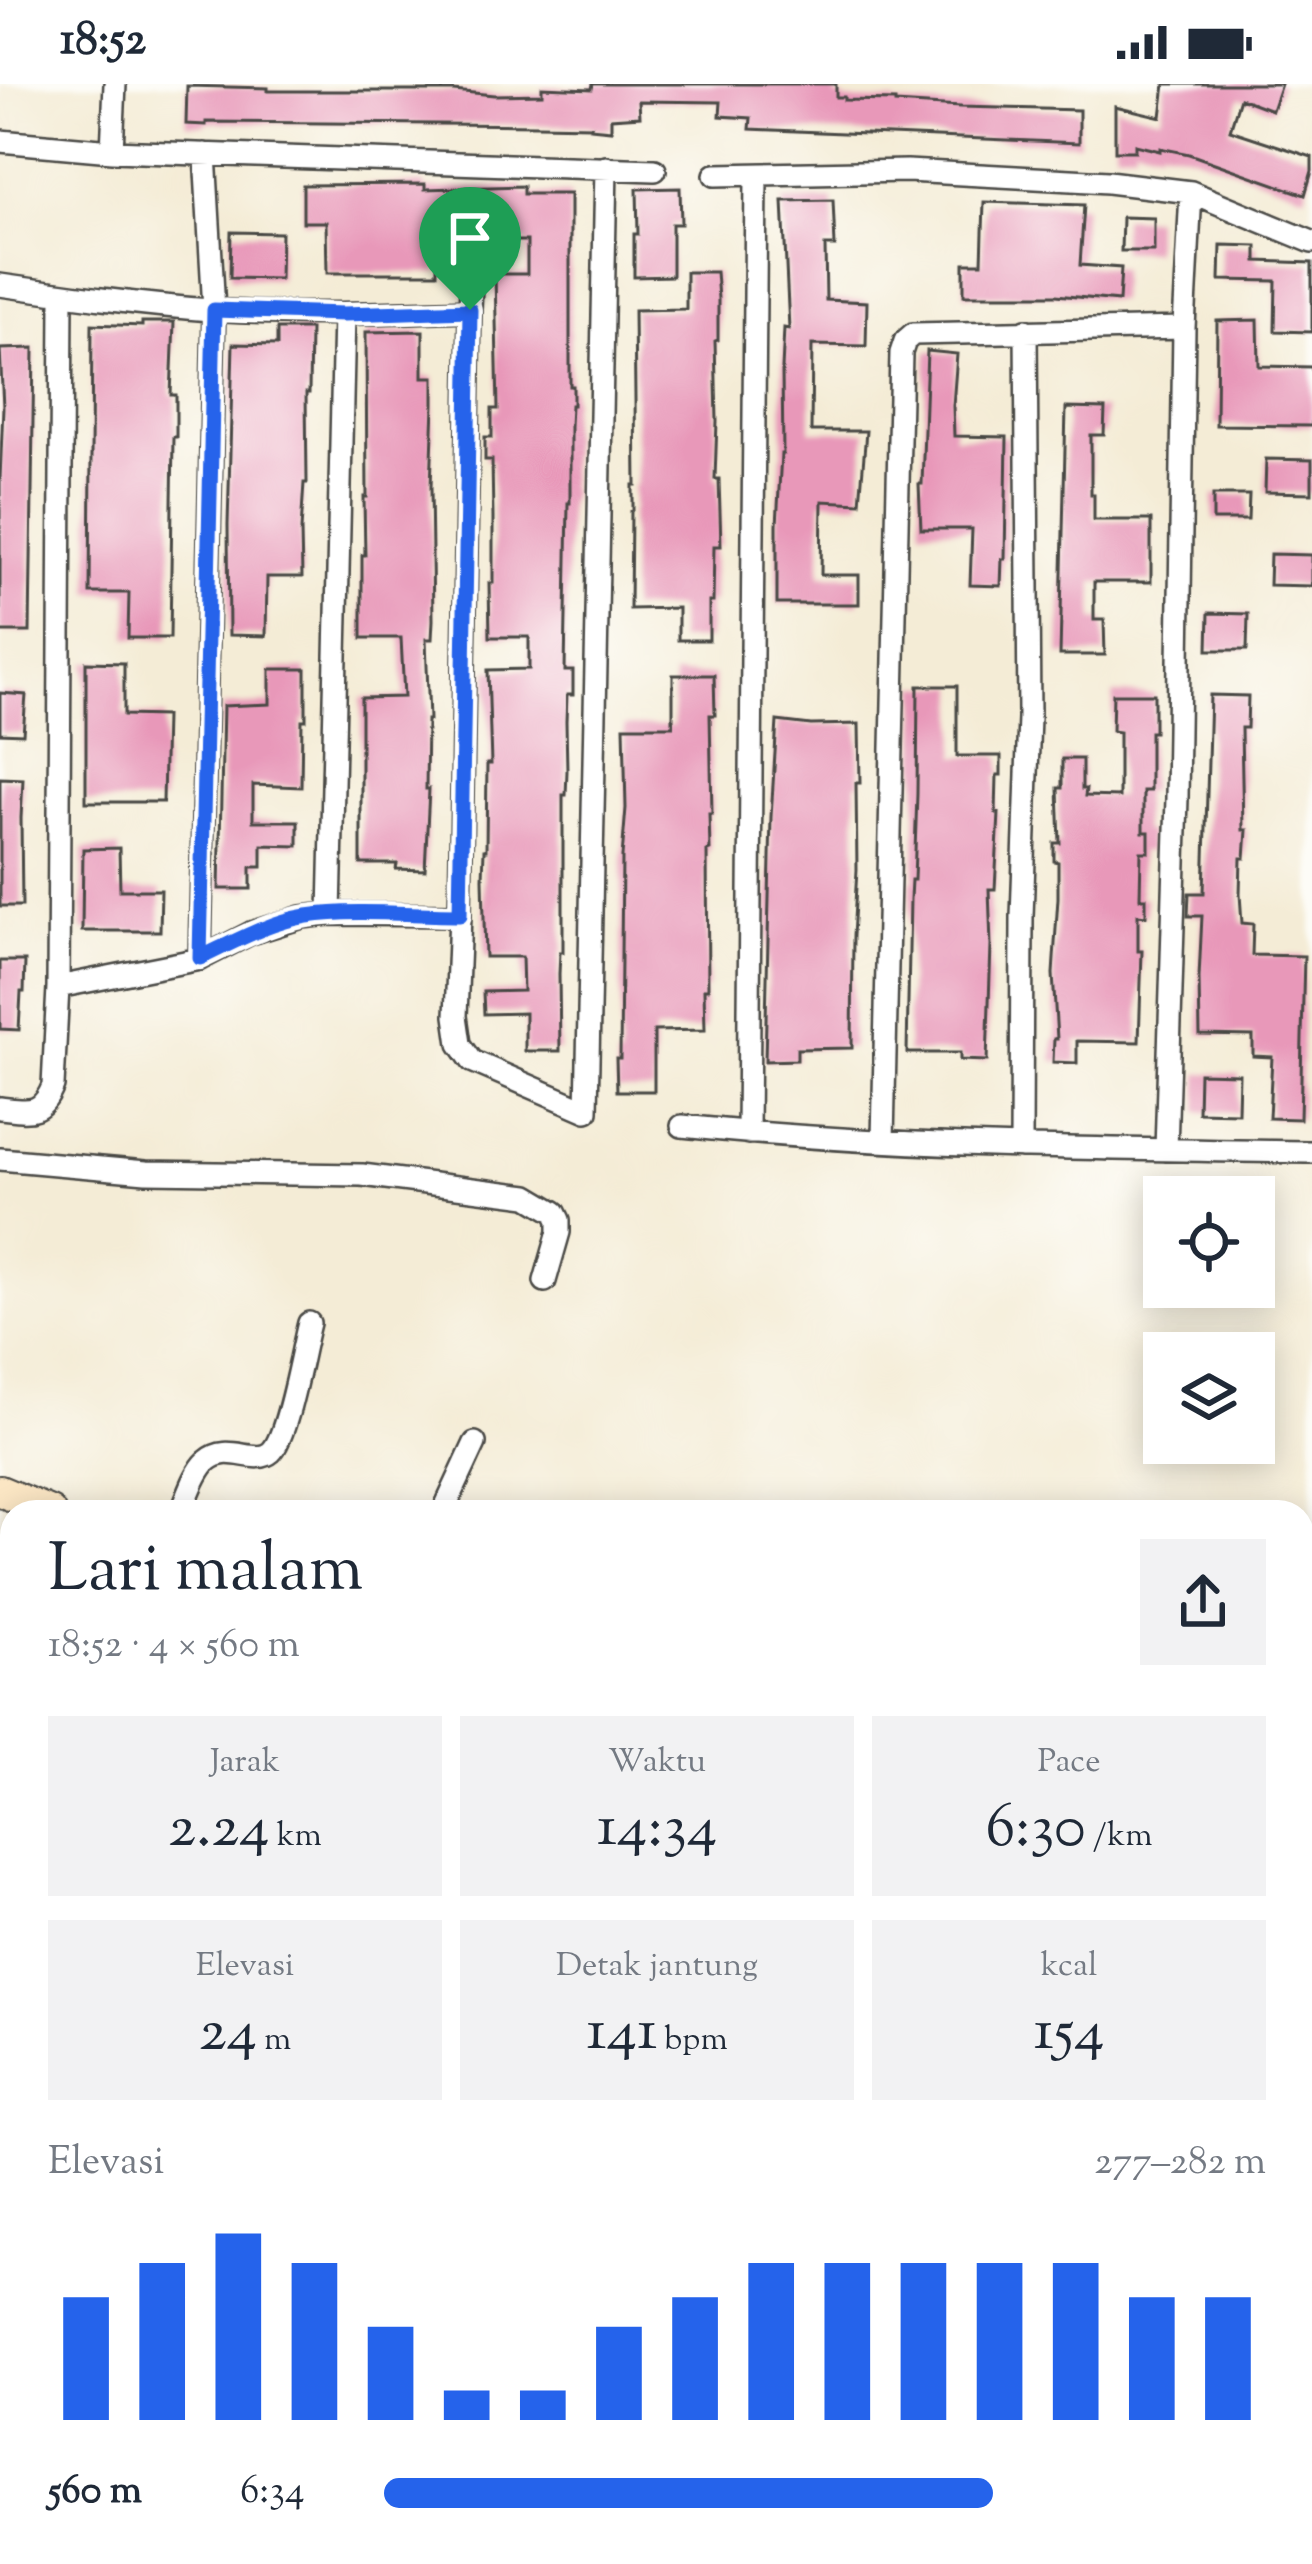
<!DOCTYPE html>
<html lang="id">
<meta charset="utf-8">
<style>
body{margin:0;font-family:"Sorts Mill Goudy",serif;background:#f2f2f3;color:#1f2937;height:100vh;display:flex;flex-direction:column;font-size:45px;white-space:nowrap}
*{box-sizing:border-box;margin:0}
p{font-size:39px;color:#747a83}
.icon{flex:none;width:66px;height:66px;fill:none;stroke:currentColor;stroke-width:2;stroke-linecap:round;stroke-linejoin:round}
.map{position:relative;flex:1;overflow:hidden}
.sheet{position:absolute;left:0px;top:1416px;width:1314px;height:1065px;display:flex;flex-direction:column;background:#fff;border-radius:36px 36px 0 0;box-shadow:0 6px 30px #0003}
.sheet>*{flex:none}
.tools{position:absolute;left:1143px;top:1092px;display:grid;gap:24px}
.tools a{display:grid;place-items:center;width:132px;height:132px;border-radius:0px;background:#fff;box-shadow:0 6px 30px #0003;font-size:60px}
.pin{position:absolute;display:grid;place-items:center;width:102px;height:102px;color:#fff;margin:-123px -51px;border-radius:50% 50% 50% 0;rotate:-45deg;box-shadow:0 0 12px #0007}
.pin .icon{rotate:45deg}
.round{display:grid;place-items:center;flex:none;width:126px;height:126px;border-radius:0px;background:#f2f2f3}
.headline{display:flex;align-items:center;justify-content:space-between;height:204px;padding:0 48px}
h1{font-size:66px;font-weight:600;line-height:90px}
.stats{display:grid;grid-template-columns:repeat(3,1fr);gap:18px;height:204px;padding:12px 48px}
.stats div{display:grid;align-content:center;border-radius:0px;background:#f2f2f3;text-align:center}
.stats b{font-size:60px;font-weight:600}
.stats small{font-size:33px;font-weight:400}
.stats p{font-size:33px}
.chart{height:336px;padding:24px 48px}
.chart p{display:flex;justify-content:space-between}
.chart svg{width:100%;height:216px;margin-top:12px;stroke:#2563eb;stroke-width:6}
ul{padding:0 48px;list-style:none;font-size:39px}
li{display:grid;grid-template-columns:192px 144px 1fr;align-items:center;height:90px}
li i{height:30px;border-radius:15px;background:#2563eb}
.status{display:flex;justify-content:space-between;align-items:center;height:84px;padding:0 60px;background:#fff;direction:ltr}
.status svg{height:33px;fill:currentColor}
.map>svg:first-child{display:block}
.building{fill:#e898b9}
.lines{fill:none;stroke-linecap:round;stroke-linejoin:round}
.minor-casing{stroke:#494845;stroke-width:26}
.secondary-casing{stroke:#494845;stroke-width:34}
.minor{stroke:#fff;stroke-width:21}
.secondary{stroke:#fbe6c4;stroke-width:30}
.route-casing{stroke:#fff;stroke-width:24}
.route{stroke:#2563eb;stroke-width:15}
</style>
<div class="status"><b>18:52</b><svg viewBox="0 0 49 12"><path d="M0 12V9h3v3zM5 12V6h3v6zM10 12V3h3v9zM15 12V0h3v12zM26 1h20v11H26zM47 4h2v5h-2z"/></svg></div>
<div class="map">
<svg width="1312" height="2480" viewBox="0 0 1312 2480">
<rect width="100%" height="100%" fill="#fdfcf7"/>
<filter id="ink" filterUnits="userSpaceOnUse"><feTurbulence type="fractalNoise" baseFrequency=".00833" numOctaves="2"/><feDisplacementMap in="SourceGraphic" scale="24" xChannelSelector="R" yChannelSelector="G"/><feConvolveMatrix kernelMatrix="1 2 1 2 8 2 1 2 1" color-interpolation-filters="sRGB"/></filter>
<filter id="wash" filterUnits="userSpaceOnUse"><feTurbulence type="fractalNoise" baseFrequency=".004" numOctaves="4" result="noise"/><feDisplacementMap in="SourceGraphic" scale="48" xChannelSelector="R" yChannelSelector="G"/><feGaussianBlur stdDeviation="2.7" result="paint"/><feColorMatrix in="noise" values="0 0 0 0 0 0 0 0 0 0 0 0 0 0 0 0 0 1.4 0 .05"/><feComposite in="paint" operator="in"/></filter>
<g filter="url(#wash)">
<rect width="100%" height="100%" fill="#f4ecd6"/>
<g id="blocks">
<path class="building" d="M593,0H836V13H844V16L895,17V19L960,23L1079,26V59L750,45L751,34L720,32L721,18L639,17L640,32L611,34V46L590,44L591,42L537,41L206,38V41L186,40L187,2L268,4V7H453L494,11L542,10V3L592,5Z
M1165,0H1281L1272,26L1240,14L1230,46L1312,73V87L1305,111L1189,70L1160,64V67L1135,61V67H1115V22L1161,33Z
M425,100V105L523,102V110H570V302H573V321H571L570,342V419H568L565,587H573V611H567L566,637L567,687L566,711H563V868H560L559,890L560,967H525V929L484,930L483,908L523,907L522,873H485L483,794L484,766H486L487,680H491L488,586L529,585V553H490L489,499H493V433L492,376H485V353H492V325H498L495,190H527V157H492V162L437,163V189H327L326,138H303V101Z
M680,104L681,140H672V192L634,193V150H638L637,105Z
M833,116L835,162H825L826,216L867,218L866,262L812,261L811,347H866L860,419L822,417L821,491H859V520H777V441L781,370H783L782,285L784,244L789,245L783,117Z
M984,118L1084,121L1080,181L1121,184L1119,217L1056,211H964V179H982Z
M1122,133L1154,134V167H1121Z
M231,148L281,149L280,195L230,194Z
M1221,161L1257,162V177L1312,179V248L1275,247L1276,197L1220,196Z
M686,188H716L718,215V256L715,257L717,337L715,395H719L721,462H714L713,518H709V556H678V524L630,525L631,427L633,426V401H636L634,226L686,225Z
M1258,236L1259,282L1312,283V342L1216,341L1217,237Z
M142,238H174L171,311H176V353H173L170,554H128L129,509H90L92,240L142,242Z
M277,245H310L309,309H306L307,399H304L301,446L302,493H267L266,552L229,551L228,441L233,260L277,261Z
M423,247V293H434V320L431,403L433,536L432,555H426L429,636H427L426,705H429L425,786L396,785L397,780H361V614L404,613L401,554H362V471H365L364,413H367L366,248Z
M34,264L30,548H0V395L3,323L0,265Z
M927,267L957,270L953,322L954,352L1007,353L1005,475H1002L1001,502L970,501L972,445H921L919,400H922Z
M1066,324L1105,325L1104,351H1091V410H1094V436H1151V498H1094V536H1104L1105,571H1060Z
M1266,375L1312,376V409L1265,408Z
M1213,411H1249L1248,436H1213Z
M1270,470L1312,471V502L1269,501Z
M1209,529L1248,530L1247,566H1208Z
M86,578L124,579V631L165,632L163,718H86Z
M270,585H306V636H302L301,703L253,701V737H298V762L262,761V783H251V805H219L223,622L270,620Z
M673,591H714L715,631H710L712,730H709L710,766L707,767L708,905H704L705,946L654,947V1007H617L616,974H620L622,773L626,724L624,642H673Z
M918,602H957V672H1001V691H997L996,729H999L995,805H989L991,861L987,977L960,976V969H907L910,815L911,796H914L917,710Z
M0,609L26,611L23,650L0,649Z
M1113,610H1154V648H1150V707H1143V748H1149V768H1141L1140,814H1146V832L1138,831V867H1142L1139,958L1077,957V979L1053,978L1054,955H1057L1053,890L1058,814V778L1054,777V759H1060L1058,704H1062V675H1082V705H1086L1085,712L1119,713V648L1112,647Z
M1210,611L1248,612L1247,644H1241L1243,746H1247L1245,774H1241L1240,810L1242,839L1253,840L1252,871L1304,872L1300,1035L1269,1034L1272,973L1253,972V952L1200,951L1199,894L1202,832H1188L1189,809H1204Z
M777,637L811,641L859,640L860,699H856L857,786L853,852L852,964L797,965V976L765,977L771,733Z
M0,694L23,695L21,734L22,822H0Z
M119,764L120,806H161L160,847H82L83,765Z
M0,877H25L24,908H21L19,946L0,945Z
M1199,989L1239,990L1238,1029L1198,1028Z"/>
</g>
</g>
<g filter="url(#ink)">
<use href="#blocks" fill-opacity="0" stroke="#494845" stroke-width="3"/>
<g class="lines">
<defs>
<path id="minor" d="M0,57L112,67L655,86
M112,67L115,0
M715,91L907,87L1108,98L1191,108L1312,158
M0,201C70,211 140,221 211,226C297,232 384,229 470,226L460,831
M470,226L472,177
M330,830L344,230
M200,875L214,226L205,70
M58,903L62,210
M0,1024C28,1027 41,1032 53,1002L58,903L200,875L251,849L302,833L330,830L460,831L456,932L460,960L472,977L587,1027L606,83
M682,1042C891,1064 1102,1065 1312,1068
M748,1049L756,91
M883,1056L901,269L905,257L913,250L1184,244
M1021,1063L1022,833L1029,633L1026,246
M1166,1066L1177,714L1184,244L1191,108
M0,1075L146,1088L362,1091L528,1112L555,1128L559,1136V1148L545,1197
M181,1428C188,1412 195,1388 207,1377C228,1358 255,1382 271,1368C288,1352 302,1265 309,1239
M443,1428L475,1359
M1302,1622L1312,1626
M0,1692L12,1678
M1302,1763L1312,1769
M0,2074L12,2042
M0,2451L5,2437
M83,2469L110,2480
M1124,2469L1140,2480
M236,2480L237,2477
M433,2480L438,2469
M785,2480L806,2469
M1064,2480L1073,2469"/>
<path id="secondary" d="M0,1407L50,1428
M1302,1924L1312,1928"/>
</defs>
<use href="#minor" class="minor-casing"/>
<use href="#secondary" class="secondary-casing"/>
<use href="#minor" class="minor"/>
<use href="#secondary" class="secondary"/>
</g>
</g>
<g class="lines" filter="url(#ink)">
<defs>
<path id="route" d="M214,226L344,230L470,226L460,831C410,831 357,825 307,832C269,838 234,858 200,874Z"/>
</defs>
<use href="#route" class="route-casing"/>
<use href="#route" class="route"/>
</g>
</svg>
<div class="tools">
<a><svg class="icon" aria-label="locate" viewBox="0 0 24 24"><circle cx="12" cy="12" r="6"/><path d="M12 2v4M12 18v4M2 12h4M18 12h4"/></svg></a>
<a><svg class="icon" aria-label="layers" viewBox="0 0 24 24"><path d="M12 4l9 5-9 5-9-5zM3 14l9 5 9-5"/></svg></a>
</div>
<div class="pin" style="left:470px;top:226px;background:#1e9e55"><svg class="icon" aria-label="arrive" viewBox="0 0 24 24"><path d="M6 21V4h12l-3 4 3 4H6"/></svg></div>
<section class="sheet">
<div class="headline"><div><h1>Lari malam</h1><p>18:52 · 4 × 560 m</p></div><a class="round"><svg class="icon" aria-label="share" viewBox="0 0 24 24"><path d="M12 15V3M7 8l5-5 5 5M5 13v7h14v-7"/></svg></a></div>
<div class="stats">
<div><p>Jarak</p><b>2.24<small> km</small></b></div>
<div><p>Waktu</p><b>14:34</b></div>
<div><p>Pace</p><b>6:30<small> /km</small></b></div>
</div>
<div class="stats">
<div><p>Elevasi</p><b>24<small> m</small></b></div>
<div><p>Detak jantung</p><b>141<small> bpm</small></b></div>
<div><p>kcal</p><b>154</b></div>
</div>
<div class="chart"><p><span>Elevasi</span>277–282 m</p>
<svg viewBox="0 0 160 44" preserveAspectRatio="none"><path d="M5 44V19M15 44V12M25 44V6M35 44V12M45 44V25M55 44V38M65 44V38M75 44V25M85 44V19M95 44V12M105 44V12M115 44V12M125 44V12M135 44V12M145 44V19M155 44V19"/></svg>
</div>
<ul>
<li><b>560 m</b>6:34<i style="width:69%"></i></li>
</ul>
</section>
</div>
